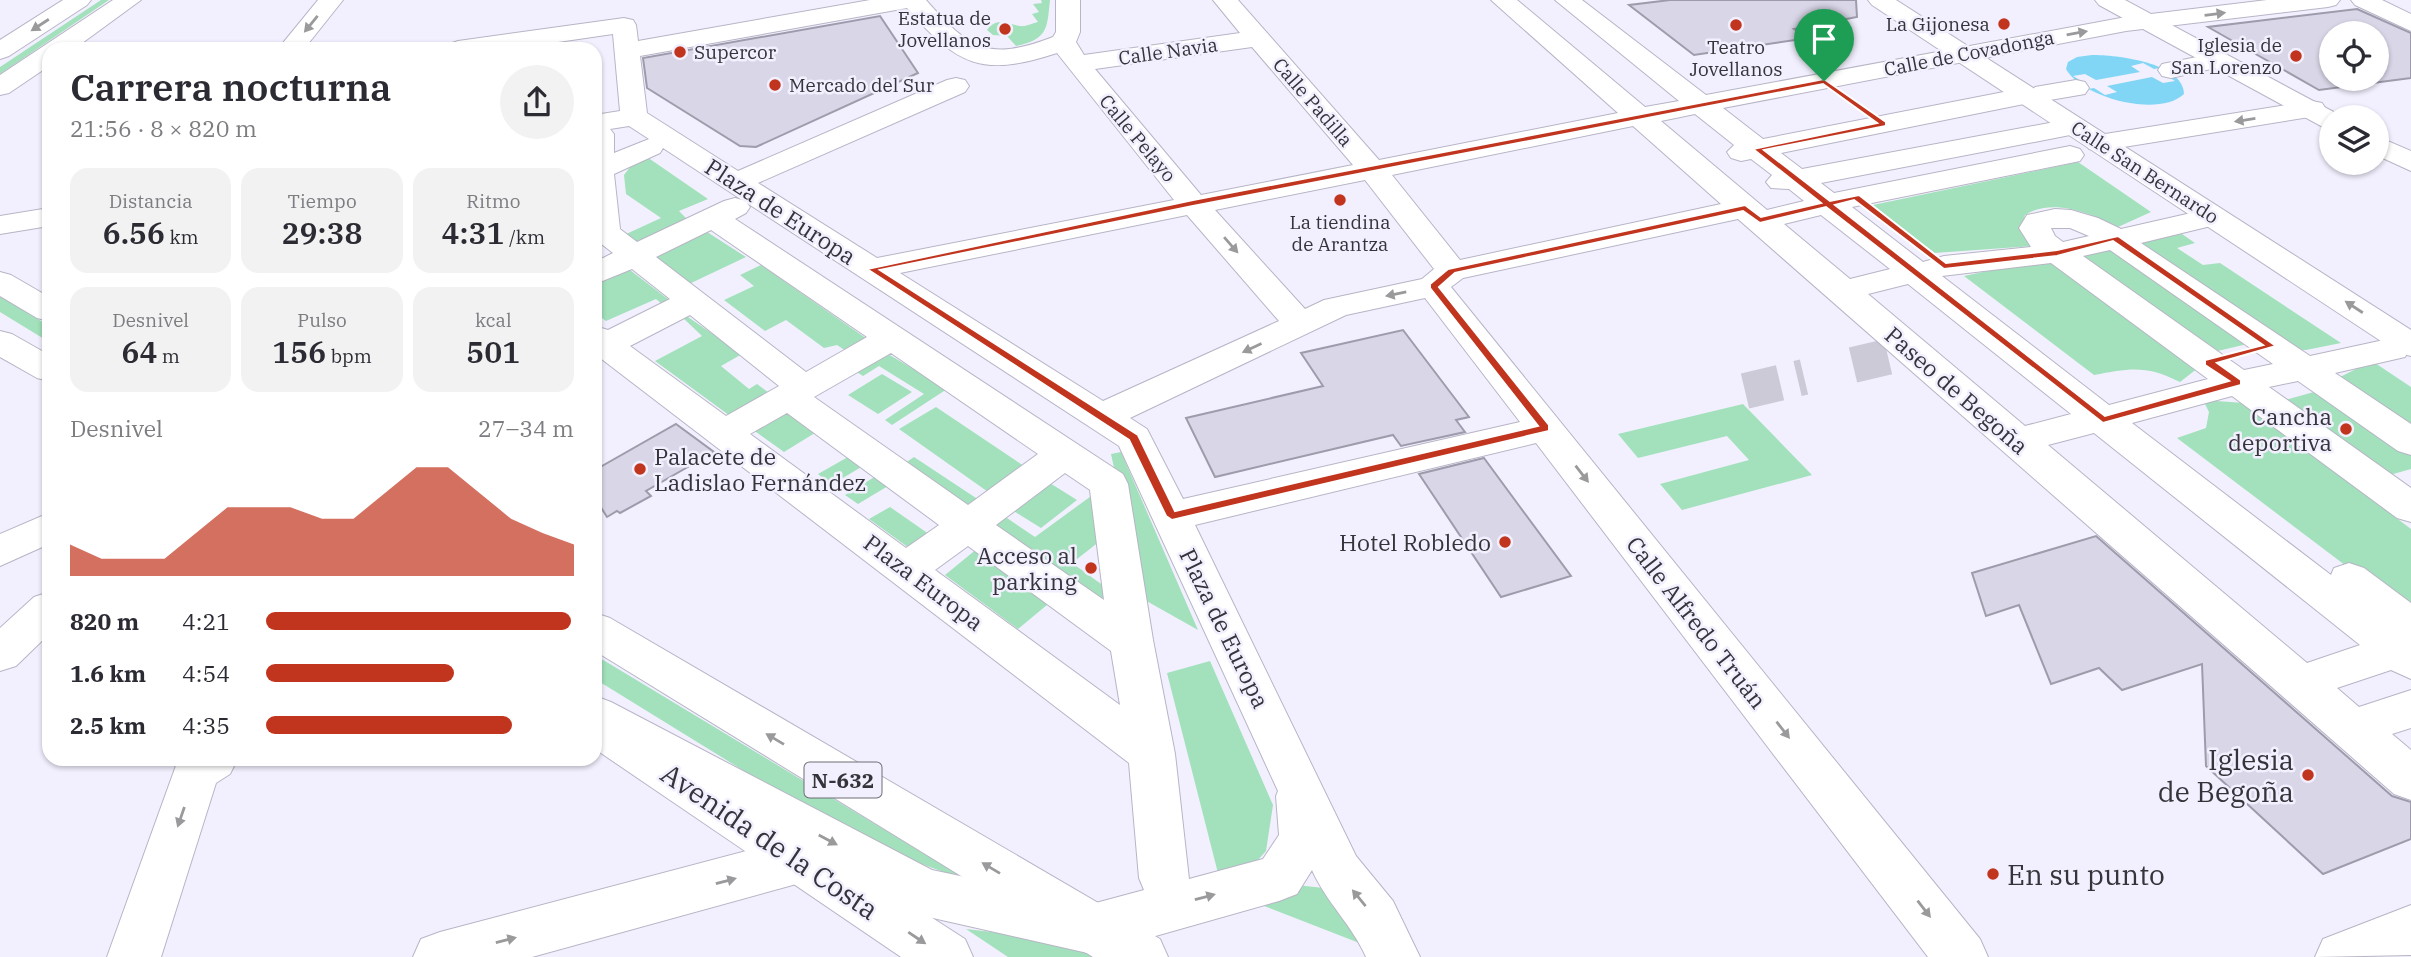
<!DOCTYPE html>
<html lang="es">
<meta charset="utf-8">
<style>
body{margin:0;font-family:"IBM Plex Serif",serif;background:#f2f2f3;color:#2b2b33;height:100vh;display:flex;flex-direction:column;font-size:26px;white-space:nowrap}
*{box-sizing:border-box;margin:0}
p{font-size:23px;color:#7c7c81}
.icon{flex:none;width:38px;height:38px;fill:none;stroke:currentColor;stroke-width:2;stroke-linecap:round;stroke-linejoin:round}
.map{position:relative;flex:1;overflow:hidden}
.details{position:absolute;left:42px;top:42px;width:560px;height:724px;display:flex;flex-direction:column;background:#fff;border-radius:21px;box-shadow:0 2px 5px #0004}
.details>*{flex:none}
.fabs{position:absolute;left:2319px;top:21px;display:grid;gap:14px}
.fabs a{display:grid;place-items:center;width:70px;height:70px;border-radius:50%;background:#fff;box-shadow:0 2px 5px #0004;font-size:35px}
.pin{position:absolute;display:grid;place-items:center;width:60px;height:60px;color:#fff;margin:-72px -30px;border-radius:50% 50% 50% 0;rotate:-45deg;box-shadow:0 0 7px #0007}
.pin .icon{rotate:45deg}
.round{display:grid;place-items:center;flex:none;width:74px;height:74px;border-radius:37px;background:#f2f2f3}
.head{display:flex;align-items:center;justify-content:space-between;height:119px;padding:0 28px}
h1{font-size:38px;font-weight:600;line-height:52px}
.figures{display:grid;grid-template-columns:repeat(3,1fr);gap:10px;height:119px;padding:7px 28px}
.figures div{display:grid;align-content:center;border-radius:18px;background:#f2f2f3;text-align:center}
.figures b{font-size:30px;font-weight:600}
.figures small{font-size:19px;font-weight:400}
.figures p{font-size:19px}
.chart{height:196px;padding:14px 28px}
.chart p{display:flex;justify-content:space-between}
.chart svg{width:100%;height:126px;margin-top:7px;fill:#c1351e;opacity:.7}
ul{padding:0 28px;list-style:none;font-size:23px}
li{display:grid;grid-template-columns:112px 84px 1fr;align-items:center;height:52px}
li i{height:18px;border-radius:9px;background:#c1351e}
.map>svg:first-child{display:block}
.green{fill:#a2e1bb}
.water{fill:#81d6f6}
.pier{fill:#f2f0fe}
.building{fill:#d8d6e7;stroke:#9e9cac;stroke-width:2;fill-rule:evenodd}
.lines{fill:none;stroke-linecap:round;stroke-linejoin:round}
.street-tunnel{stroke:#cccad7;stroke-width:36;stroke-dasharray:36 18;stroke-linecap:butt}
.street-casing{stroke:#b7b5c6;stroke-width:2}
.secondary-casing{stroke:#b7b5c6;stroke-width:2}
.primary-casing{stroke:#b7b5c6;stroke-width:2}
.street{fill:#fff;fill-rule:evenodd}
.secondary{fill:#fff;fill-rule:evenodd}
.primary{fill:#fff;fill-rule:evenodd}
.oneway{fill:#9a9a9c}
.route{fill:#c1351e;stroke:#fff;stroke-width:2;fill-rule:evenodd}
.poi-dot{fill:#c1351e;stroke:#f2f0fe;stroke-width:2.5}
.labels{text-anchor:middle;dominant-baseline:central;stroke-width:5;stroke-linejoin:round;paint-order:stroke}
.far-poi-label{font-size:19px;fill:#35343a;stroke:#f2f0fe;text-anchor:end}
.far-street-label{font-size:19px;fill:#35343a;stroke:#f2f0fe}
.shield{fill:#f2f0fe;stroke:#6e6c75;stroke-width:2}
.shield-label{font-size:21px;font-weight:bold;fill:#35343a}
.street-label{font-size:23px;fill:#35343a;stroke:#f2f0fe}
.poi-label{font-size:23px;fill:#35343a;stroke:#f2f0fe;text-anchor:end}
.near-poi-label{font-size:28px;fill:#35343a;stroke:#f2f0fe;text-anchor:end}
.near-street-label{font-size:28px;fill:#35343a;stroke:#f2f0fe}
</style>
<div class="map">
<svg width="2411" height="957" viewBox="0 0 2411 957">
<rect width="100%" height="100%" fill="#f2f0fe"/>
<path class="green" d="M101,0H109L0,74V67Z
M1041,0H1050C1047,29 1048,39 1016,46L1007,36L993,35L987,30C996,17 1007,24 1020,26C1025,27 1033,23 1038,22L1032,14L1039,12L1033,4L1042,3Z
M647,157L708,199L679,211L689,221L637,244L624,235L661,218L626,194L624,175L634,162Z
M2078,162L2151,212L2118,227C2093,214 2052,197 2025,215C2021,229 2023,235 2033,246L1934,253L1873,205Z
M704,230L746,257L689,284L650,255Z
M2182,234L2195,243L2177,248L2203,265L2220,263L2341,343L2306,350H2293L2138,242Z
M2122,245L2260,341L2205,354L2069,256Z
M2050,258L2198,368L2180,382C2147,365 2130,368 2094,375L1964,276Z
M761,265L870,341L849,353L837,345L824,348L786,320L765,331L724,300L754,286L740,275Z
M626,267L677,306L669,310L656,299L606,321L595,313V282Z
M0,296L49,326V342L0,312Z
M685,315L742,354L721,366L749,389L757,384L776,398L737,421L655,361L702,336L681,316Z
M883,351L947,389L892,425L885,420L924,394L879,366L863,376L852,369Z
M2372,361L2411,387V432L2334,380Z
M882,374L912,392L878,414L848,395Z
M2314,392L2334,394L2411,447V469L2386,476L2281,401Z
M2203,400L2244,403L2411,529V610L2407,612L2177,438L2206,428L2209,412Z
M1743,404L1812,475L1682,510L1660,484L1749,460L1727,436L1638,458L1618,434Z
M791,406L823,428L784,452L752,429Z
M936,407L1027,468L991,494L899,429Z
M1121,452L1198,630L1143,599L1111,454Z
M855,453L868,463L831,485L818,474Z
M914,457L979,500L967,508L902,465Z
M881,473L893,483L858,504L845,495Z
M1045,480L1077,500L1041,528L1009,508Z
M1098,491L1100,541L1072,563L1115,594L1101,605L985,521L998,512L1035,537Z
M890,507L936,539L916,553L869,519Z
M978,548L1059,595L1018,629L945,575Z
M595,655L971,882L856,840L595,679Z
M1210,661L1273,805L1266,851L1257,861L1220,881L1167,673Z
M1296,885L1324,888L1367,946L1264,906L1270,895Z
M966,929L1070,941L1098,957H1008Z"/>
<path class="water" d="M2092,55C2116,55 2183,62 2184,94C2159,118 2082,98 2066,69L2068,62L2077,57Z"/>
<path class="pier" d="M2143,63L2154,69L2166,67L2165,75L2175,81L2163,83L2152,77L2107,86L2117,92L2105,95L2094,88L2082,90L2083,82L2073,76L2085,74L2096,80L2140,72L2131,66Z"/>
<path class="building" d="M1670,0H1856L1857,17L1794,29L1809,38L1694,55L1629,5Z
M2357,9L2411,33V78L2319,90L2208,27ZM2331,33H2376V79H2331Z
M880,16L918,73L756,147L740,146L647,88L643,58Z
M1403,330L1469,417L1456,420L1465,432L1401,446L1393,435L1215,477L1186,418L1323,386L1301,353Z
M676,424L714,452L646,491L651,496L620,513L617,511L607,517L595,498V470Z
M1484,458L1520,507L1571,576L1501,597L1419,474Z
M2096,536L2392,796L2411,802V839L2323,874L2206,766L2202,664L2122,690L2099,668L2051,684L2019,605L1986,616L1972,573Z"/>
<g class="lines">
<path class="street-tunnel" d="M1853,365L1912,351
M1745,391L1804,377"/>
<defs>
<path id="street" d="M318,0H343L304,49H278Z
M870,0H926C969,49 988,62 1053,37L1056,32V0H1080V32L1076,42L1084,55L1240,33L1213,0H1238L1379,160L1618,113L1491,0H1517L1645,107L1679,101L1555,0H1582L1706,95L2126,17L2267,0H2340L2336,5L2328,7L2126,31L1723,108L1763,139L2014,90L2024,92L2027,98L2024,104L2014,106L1781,153L1802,169L2060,121L2070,123L2074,129L2070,135L2060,137L1821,183L1834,193L2070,146L2080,149L2084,155L2080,161L1852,207L1923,262L1944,256L2031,247L2019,228L2027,215L2055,209L2071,210L2098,218L2121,229L2200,211L2211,214L2215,220L2211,226L2141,243L2310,356L2393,338L2405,341L2410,349L2405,357L2335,373L2411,424V455L2398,451L2298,381L2269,387L2411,488V522L2397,518L2232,396L2132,423L2331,575L2334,568L2349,563L2364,568L2411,603V679L2391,670L2337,688L2359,707L2411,690V728L2392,734L2411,750V800L2394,794L1738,219L1463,278L1451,287L1980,939L1988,957H1928L1536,443L1195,525L1356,856L1393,901L1420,957H1366C1352,925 1326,902 1312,870L1297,894L1279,901L1092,954L924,916L906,909L824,863L818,876L800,883L532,957H413L421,939L440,932L784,841L595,737V696L611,702L932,870L1092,904L1144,890L1139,878L1129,763L595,354V326L608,330L670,299L632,269L595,284V262L613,253L595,239V115L620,111L613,34L510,49H445L449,44L458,41L624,18L633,20L636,25L638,41ZM907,8C957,65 981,78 1057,53L1174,200L877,258L758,183L965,92L969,86L965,80L956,78L947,80L738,171L647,113L640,56ZM1252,47L1353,165L1201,195L1095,69ZM1695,114L1734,145L1727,152L1731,158L1741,161L1751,159L1772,175L1766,182L1771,188L1789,189L1804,201L1767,210L1661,121ZM629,126L649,139L614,153V134L610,129ZM1633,126L1721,204L1460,260L1392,175ZM663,148L742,200L735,198L724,201L637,242L620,229L614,174L660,153ZM1365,180L1434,269L1422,279L1324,300L1305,309L1215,210ZM747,203L1119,446L1278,791L1276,796L1279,835L1263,859L1189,879L1175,754L1153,640L1128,484L1123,474L735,219L746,213L750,207ZM1187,215L1279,321L1103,401L900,273ZM1821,215L1890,269L1850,279L1784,224ZM2051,228H2070L2089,236L2063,242L2055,236ZM711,230L867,337L806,372L656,257ZM2110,250L2273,364L2244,370L2083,256ZM2051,263L2208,379L2109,405L1942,276ZM1908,284L2071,414L2025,426L1868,294ZM1425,298L1520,422L1183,499L1147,429L1130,418L1346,315ZM690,315L779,386L726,416L630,346ZM891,353L1038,454L968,505L814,397ZM787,413L939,525L906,548L750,434ZM2094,433L2360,645L2307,663L2048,445ZM1065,473L1090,490L1104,600L996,525ZM968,546L1111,651L1120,705L935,570Z
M2351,0H2382L2411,14V31L2355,5Z
M2202,56L2211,59L2215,64L2211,69L2171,78L2162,76L2158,70L2162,64Z
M2076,80L2085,82L2089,88L2085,94L2044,101L2035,99L2031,93L2035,87Z
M2312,101L2322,103L2326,109L2322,115L2099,151L2089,149L2085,143L2089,137L2099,135Z
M49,208V226L0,234V216Z
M178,760H237L230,774L216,783L161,957H107Z"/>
<path id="secondary" d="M113,0H141L74,49H49V66L9,93L0,95V75Z
M1868,0H1896L2411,330V356L2399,353L1872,5Z
M2095,0H2125L2343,117H2331V128L2321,126L2099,5Z
M2376,136L2411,151V171L2376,155Z
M49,592V634L16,666L0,671V628L34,597Z"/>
<path id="primary" d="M63,0H91L87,5L9,56L0,59V40Z
M0,272L11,275L49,297V321L37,318L0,296Z
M0,331L12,334L49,355V381L37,378L0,357Z
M49,513V544L0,566V534Z
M595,613L610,618L1160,939L1168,957H1093L595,651Z
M595,705L611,711L965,939L973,957H901L595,749Z
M2411,905V955L2315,957L2323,939Z"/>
</defs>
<use href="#street" class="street-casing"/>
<use href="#secondary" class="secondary-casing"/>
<use href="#primary" class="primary-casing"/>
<use href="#street" class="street"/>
<use href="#secondary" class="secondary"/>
<use href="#primary" class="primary"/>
</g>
<defs><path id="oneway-solid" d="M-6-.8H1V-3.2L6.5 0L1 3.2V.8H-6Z" transform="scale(1.75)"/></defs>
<g class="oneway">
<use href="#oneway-solid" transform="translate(2215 14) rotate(-7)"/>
<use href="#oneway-solid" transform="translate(311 24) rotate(129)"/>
<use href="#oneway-solid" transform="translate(40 25) rotate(147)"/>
<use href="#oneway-solid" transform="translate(2077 33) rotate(-10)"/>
<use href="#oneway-solid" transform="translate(2245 120) rotate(171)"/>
<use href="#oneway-solid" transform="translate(1231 245) rotate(49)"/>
<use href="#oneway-solid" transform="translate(1396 294) rotate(168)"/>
<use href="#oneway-solid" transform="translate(2354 307) rotate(-147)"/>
<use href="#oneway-solid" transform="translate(1252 348) rotate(155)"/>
<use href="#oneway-solid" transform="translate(1582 474) rotate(52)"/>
<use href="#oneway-solid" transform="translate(1783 730) rotate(52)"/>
<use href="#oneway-solid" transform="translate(775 739) rotate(-149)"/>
<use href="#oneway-solid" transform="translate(181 817) rotate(109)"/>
<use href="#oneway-solid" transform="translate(828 840) rotate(28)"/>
<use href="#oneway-solid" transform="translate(991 868) rotate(-149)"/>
<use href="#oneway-solid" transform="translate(726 881) rotate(-15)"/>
<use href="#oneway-solid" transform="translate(1205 897) rotate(-15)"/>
<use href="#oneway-solid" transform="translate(1359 898) rotate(-129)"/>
<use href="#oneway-solid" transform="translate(1924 909) rotate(52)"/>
<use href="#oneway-solid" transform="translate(917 938) rotate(34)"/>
<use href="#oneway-solid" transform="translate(506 940) rotate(-14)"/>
</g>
<path class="route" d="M1824,79L1886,122V126L1764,150L1830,201L1859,195L1946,263L2057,250L2118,236L2276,346L2217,363L2241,380V385L2103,423L1826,207L1760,223L1743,211L1455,273L1439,287L1549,425V431L1172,520L1166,516L1129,440L867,269L1193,200ZM1823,84L1877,123L1753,149L1821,203L1761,217L1745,205L1448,269L1430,284V288L1538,426L1175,511L1138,435L880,270L1193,206ZM1854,200L1944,269L2057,256L2113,241L2263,345L2205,360V365L2229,381L2105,416L1835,205Z"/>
<g class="poi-dot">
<circle cx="2004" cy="24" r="7"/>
<circle cx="1736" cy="25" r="7"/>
<circle cx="1005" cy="29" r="7"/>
<circle cx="680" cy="52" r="7"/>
<circle cx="2296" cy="56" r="7"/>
<circle cx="775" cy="85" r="7"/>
<circle cx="1340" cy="200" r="7"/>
<circle cx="2346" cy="429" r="7"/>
<circle cx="640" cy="469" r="7"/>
<circle cx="1505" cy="542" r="7"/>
<circle cx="1091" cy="568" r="7"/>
<circle cx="2308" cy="775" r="7"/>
<circle cx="1993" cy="874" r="7"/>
</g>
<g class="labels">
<g class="far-poi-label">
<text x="991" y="18">Estatua de<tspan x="991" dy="22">Jovellanos</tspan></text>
<text x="1990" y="24">La Gijonesa</text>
<text x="2282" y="45">Iglesia de<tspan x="2282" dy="22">San Lorenzo</tspan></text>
<text x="1736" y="47" text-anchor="middle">Teatro<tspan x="1736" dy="22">Jovellanos</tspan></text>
<text x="694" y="52" text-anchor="start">Supercor</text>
<text x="789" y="85" text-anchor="start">Mercado del Sur</text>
<text x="1340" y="222" text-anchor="middle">La tiendina<tspan x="1340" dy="22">de Arantza</tspan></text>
</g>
<g class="far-street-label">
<text transform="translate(1168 51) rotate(-8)">Calle Navia</text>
<text transform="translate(1969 53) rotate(-11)">Calle de Covadonga</text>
<text transform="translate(1313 102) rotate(49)">Calle Padilla</text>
<text transform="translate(1138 138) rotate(50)">Calle Pelayo</text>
<text transform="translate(2145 172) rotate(33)">Calle San Bernardo</text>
</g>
<rect class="shield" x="804.5" y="762.5" width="77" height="35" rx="5"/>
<g class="shield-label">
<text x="843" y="780">N-632</text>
</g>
<g class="street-label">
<text transform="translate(781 211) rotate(33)">Plaza de Europa</text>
<text transform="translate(1957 390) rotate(41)">Paseo de Begoña</text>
<text transform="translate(924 582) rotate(37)">Plaza Europa</text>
<text transform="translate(1697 622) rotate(52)">Calle Alfredo Truán</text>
<text transform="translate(1225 628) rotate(64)">Plaza de Europa</text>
</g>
<g class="poi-label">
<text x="2332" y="416">Cancha<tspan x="2332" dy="26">deportiva</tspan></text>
<text x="654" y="456" text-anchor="start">Palacete de<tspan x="654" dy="26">Ladislao Fernández</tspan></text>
<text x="1491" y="542">Hotel Robledo</text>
<text x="1077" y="555">Acceso al<tspan x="1077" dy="26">parking</tspan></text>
</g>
<g class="near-poi-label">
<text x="2294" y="759">Iglesia<tspan x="2294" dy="32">de Begoña</tspan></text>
<text x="2007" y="874" text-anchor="start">En su punto</text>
</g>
<g class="near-street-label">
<text transform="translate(770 841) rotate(34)">Avenida de la Costa</text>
</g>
</g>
</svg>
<div class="fabs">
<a><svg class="icon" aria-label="locate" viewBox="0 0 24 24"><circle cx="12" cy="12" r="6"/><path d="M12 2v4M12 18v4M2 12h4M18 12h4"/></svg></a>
<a><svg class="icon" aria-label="layers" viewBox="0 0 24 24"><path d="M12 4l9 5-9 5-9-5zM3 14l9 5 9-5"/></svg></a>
</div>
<div class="pin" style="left:1824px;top:81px;background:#1e9e55"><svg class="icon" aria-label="arrive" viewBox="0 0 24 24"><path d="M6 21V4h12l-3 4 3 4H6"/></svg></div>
<section class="details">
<div class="head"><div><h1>Carrera nocturna</h1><p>21:56 · 8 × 820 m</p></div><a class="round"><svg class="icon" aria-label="share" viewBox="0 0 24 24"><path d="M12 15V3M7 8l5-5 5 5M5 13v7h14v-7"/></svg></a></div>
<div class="figures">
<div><p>Distancia</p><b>6.56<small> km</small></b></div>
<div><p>Tiempo</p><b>29:38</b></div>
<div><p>Ritmo</p><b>4:31<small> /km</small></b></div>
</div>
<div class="figures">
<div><p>Desnivel</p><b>64<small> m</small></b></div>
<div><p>Pulso</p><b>156<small> bpm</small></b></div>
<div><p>kcal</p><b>501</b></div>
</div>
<div class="chart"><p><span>Desnivel</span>27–34 m</p>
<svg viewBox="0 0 160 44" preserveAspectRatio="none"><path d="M0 44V33L10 38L20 38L30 38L40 29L50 20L60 20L70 20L80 24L90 24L100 15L110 6L120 6L130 15L140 24L150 29L160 33V44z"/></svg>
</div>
<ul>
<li><b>820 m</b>4:21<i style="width:99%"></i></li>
<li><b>1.6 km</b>4:54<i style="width:61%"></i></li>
<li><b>2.5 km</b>4:35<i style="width:80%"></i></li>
</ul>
</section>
</div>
